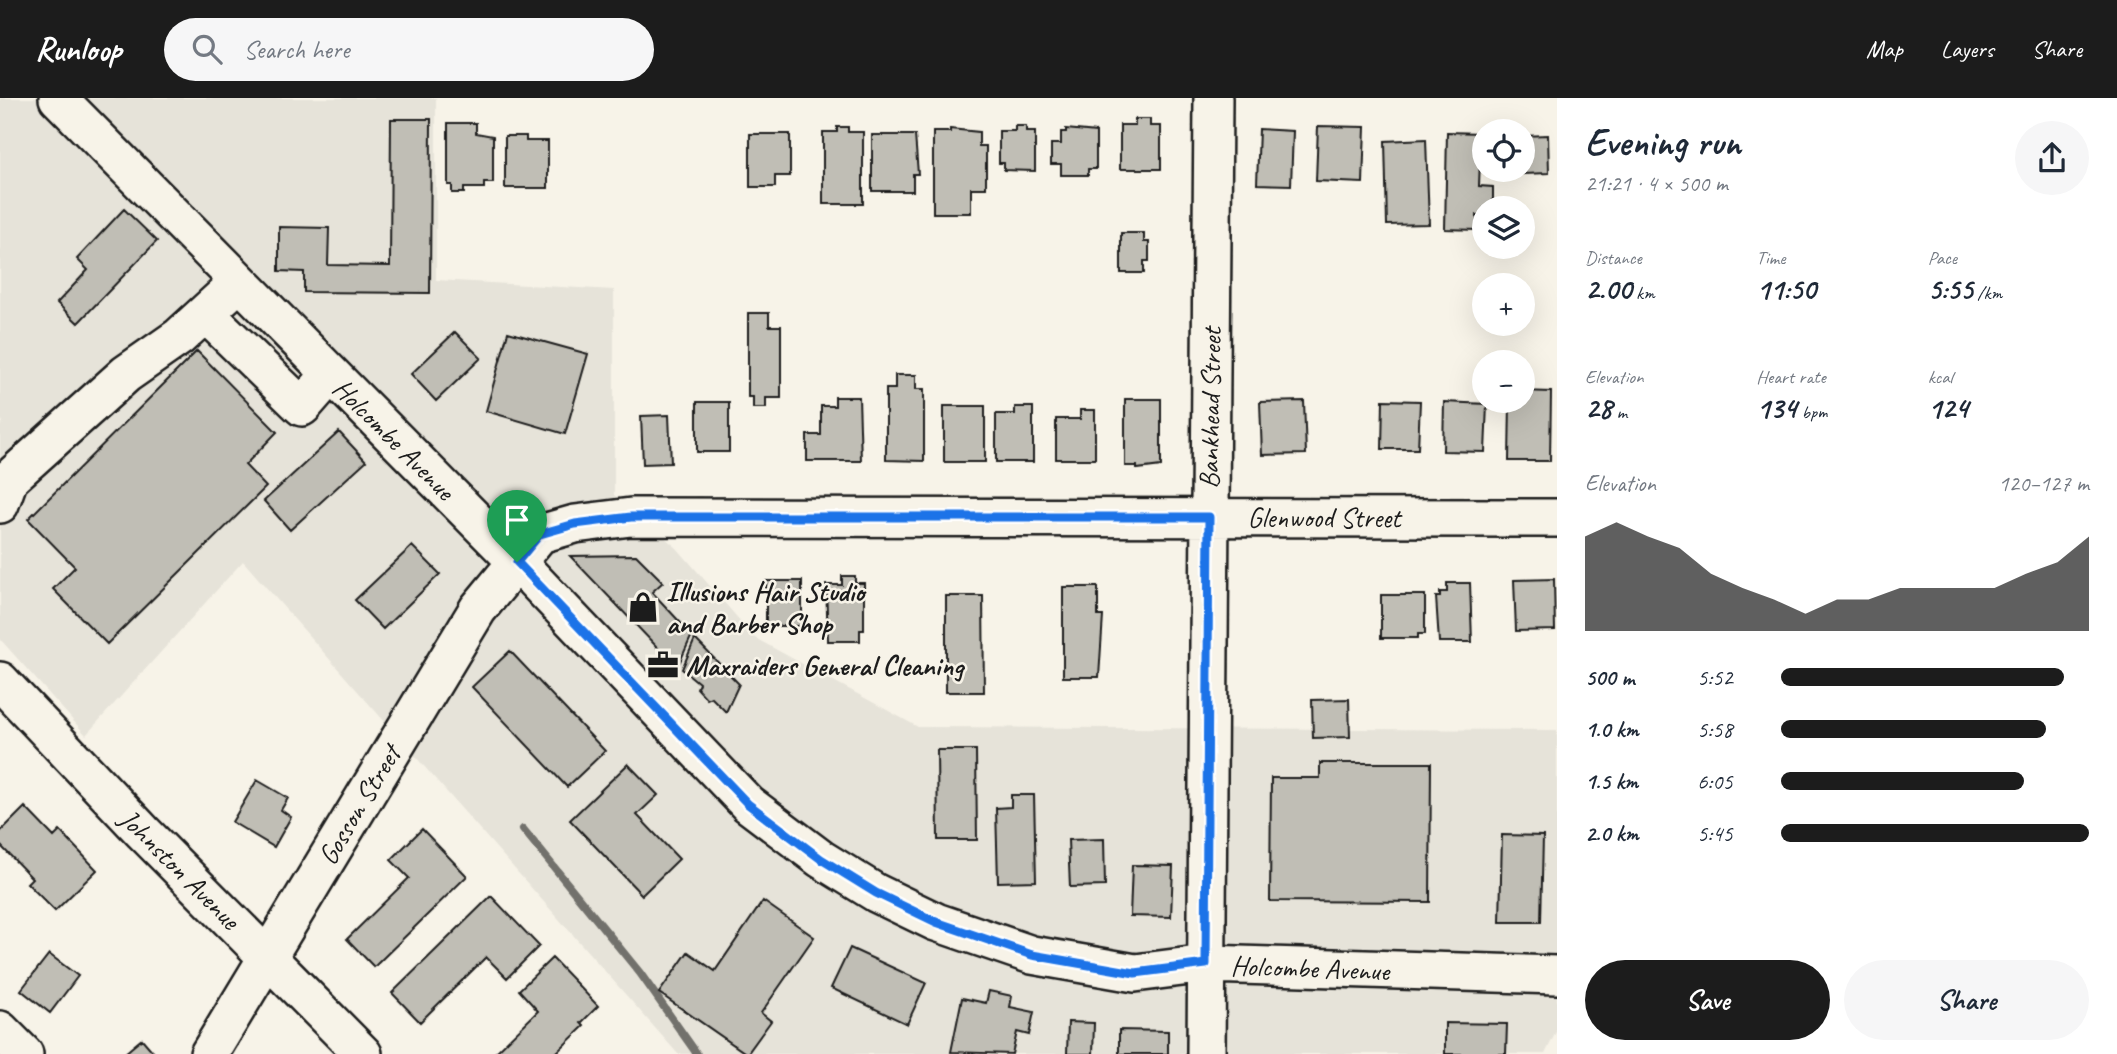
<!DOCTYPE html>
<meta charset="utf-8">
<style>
body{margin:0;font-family:Caveat,sans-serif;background:#f6f6f7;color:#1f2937;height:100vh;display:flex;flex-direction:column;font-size:26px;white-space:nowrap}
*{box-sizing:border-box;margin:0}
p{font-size:23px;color:#747a83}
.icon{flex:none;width:38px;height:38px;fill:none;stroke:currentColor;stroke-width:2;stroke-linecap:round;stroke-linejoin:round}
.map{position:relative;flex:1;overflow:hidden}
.sheet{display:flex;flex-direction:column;background:#fff;width:560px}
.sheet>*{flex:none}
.tools{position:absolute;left:1472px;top:21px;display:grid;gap:14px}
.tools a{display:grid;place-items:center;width:63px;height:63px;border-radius:50%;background:#fff;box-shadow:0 7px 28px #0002;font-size:35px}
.pin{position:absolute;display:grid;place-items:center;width:60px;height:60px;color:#fff;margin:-72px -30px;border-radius:50% 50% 50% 0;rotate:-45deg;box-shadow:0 0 7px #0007}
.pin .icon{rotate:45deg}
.round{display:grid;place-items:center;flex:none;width:74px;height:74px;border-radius:37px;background:#f6f6f7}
.overview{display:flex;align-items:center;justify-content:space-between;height:119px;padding:0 28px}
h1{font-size:38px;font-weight:600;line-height:52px}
.figures{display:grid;grid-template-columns:repeat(3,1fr);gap:10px;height:119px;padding:7px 28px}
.figures div{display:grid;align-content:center}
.figures b{font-size:30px;font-weight:600}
.figures small{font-size:19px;font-weight:400}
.figures p{font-size:19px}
.chart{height:196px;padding:14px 28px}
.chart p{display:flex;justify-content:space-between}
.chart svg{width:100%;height:126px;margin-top:7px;fill:#1c1c1c;opacity:.7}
.cta{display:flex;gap:14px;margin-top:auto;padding:14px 28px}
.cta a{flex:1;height:80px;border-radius:42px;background:#1c1c1c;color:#fff;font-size:28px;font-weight:600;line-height:80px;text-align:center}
.cta a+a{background:#f6f6f7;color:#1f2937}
ul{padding:0 28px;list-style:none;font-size:23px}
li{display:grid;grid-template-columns:112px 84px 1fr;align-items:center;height:52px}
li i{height:18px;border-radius:9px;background:#1c1c1c}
header{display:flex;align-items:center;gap:42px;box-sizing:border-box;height:98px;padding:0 35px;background:#1c1c1c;color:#fff}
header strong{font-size:33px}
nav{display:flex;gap:38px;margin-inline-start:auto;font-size:24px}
.search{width:490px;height:63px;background:#f6f6f7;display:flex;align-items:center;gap:18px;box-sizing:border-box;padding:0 24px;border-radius:38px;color:#747a83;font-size:26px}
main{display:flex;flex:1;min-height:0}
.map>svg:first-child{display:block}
.built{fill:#e6e3d9}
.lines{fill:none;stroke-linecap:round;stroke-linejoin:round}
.stream{stroke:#72716c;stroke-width:8}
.building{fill:#c0beb5;stroke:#1c1c1c;stroke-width:2}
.minor-casing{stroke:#1c1c1c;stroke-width:42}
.minor{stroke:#f7f3e8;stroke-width:37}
.route-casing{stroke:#fff;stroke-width:14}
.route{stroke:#1a73e8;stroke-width:9}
.labels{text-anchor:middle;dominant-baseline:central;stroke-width:5;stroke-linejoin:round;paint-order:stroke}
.street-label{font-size:28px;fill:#1c1c1c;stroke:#f7f3e8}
.poi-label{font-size:28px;font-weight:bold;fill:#1c1c1c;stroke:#f7f3e8;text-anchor:start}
</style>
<header>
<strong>Runloop</strong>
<div class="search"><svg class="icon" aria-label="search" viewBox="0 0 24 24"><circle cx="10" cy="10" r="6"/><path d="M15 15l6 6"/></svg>Search here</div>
<nav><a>Map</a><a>Layers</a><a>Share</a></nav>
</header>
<main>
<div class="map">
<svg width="1557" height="956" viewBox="0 0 1557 956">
<rect width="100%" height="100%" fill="#f7f3e8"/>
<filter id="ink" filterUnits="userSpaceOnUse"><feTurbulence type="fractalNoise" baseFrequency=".0143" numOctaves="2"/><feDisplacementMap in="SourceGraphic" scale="14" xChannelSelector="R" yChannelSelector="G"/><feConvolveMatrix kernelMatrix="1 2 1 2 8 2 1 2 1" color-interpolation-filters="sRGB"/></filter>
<g filter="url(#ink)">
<path class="built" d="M0,0H436V182L614,192V397L677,450L755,540L918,629L1557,632V932L1545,956H678L243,463L86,637L0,541V328L3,324L0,321Z"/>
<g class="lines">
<path class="stream" d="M523,731L640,875L697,956"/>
</g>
<path class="building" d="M391,21H431L430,195L304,194V174L279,173V129L329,130L328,167L390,168Z
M1135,21H1150V28H1161V71H1120V27H1135Z
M448,25H476V35L493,38V85H484V90H464V95H452V87H448Z
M1015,28H1026V34H1035V73L1004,72V65H999V33H1015Z
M1318,28L1365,29L1363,85L1316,83Z
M837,29H848V34H863V106H823V34H837Z
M950,31L979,34V48H986V90H971V115H933V34H950Z
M1066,31L1096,34V71H1088V77H1061V66H1051V46H1061V34H1066Z
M1259,31L1293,33L1291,87L1257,86Z
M1447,34L1481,35L1479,88L1493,89V110H1484V117H1477V132L1445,131Z
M750,36H790V78H775V89H750Z
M872,37H915L918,76H913V93H872Z
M1548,37L1549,75L1495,77L1494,72H1522V38Z
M505,38H526V43H548V90H505Z
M1426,41L1429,126L1387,127L1385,43Z
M124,111L157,143L78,225L57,205L88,172L77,161Z
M1121,135H1144V144H1149V163H1144V175H1121Z
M748,215H769V228H781V300H766V310H753V299H748Z
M455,234L481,260L436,303L411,276Z
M508,234L588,256L565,336L486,313Z
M197,253L277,334L245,367L266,389L107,546L53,491L75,469L28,421Z
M895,277H916V291H924V363L886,362V291H895Z
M1522,293L1551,294L1550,363H1509L1510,303H1522Z
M835,299H859L861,363H807V337H821V308H835Z
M1125,301H1161V368L1137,371V368H1125Z
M1383,302L1420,303L1418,351H1382Z
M1304,303L1306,356L1262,357L1260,304Z
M697,304H729V354H697Z
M1444,304L1487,306L1485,354L1443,353Z
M944,308H985V364H944Z
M1015,309H1033V364H996V316H1015Z
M1080,312H1095V361H1056V321H1080Z
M669,317L671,365L643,366L641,318Z
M339,334L366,363L290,432L264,403Z
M412,448L440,476L383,531L355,502Z
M636,457L663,484L652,494L692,537L677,570L570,458Z
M842,478H855V485H864V532H860V543H828L826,487H842Z
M1554,481L1555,532L1516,533L1514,482Z
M766,483H802V528H766Z
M1447,485H1470L1472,544H1439L1436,499H1440V494H1447Z
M1063,489H1098V518H1103L1099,579H1063Z
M1381,497H1425V536H1418V540H1381Z
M946,498H983L984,594H946Z
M695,541L739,586L726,614L711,599L707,601L697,590L699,585L682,571Z
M510,553L605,653L567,689L472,589Z
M1349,601L1350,639L1313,640L1312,602Z
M937,652H976L977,742H938Z
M1320,665H1431L1430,804L1270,803L1271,680H1320Z
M628,666L658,697L637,717L679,761L642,797L570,722Z
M257,682L288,700L281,712L291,719L274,749L232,724Z
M1011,697H1034L1036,783L998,784L996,710L1011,709Z
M25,709L54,739L60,733L97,772L55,813L27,785L32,780L0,747V734Z
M422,731L467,778L374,869L347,841L409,780L391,762Z
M1502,737L1543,738L1541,824H1500Z
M1104,741L1105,788L1070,789L1068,742Z
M1132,767L1173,768L1171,819L1130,818Z
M491,798L539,848L507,880L486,859L420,924L392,895Z
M763,803L814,839L761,915L771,923L747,956L659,895L688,854L715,873Z
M850,850L926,885L907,926L831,890Z
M49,856L78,878L50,915L21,892Z
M552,860L598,908L581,925L584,928L555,956H494L538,913L519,892Z
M989,893L1012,898L1010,909L1034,914L1029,937L1017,934L1012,956L951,954L962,900L986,905Z
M1068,924L1094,925L1093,956H1067Z
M1445,925L1507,926L1506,956H1445Z
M1119,932L1168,933V956H1119Z
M142,941L155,956H124L131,950Z"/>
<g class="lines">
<defs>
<path id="minor" d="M58,0L517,464L748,706L821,761L876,795L936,824L1032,857L1135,875L1206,866L1557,877
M205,215L302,309L330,277
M0,406L9,381L126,276L179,239L238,185
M0,583L143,734L363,956
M0,932L24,956
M209,956L478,511L540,436L575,426L631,419L1557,420
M1206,956L1213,0"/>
</defs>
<use href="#minor" class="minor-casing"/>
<use href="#minor" class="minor"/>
</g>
</g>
<g class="lines" filter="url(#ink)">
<defs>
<path id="route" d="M631,419H1209L1206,866L1135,875L1032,857L936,824L876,795L821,761L748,706L517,464L540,436L575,426Z"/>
</defs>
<use href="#route" class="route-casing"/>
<use href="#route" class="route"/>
</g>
<defs>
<symbol id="shop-bare" viewBox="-9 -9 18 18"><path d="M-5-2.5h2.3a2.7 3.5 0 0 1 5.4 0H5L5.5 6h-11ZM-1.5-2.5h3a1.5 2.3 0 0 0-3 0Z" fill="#1c1c1c" stroke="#f7f3e8" stroke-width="2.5" paint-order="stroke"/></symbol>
<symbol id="office-bare" viewBox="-9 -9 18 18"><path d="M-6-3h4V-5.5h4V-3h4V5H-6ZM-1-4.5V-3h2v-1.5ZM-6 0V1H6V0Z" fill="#1c1c1c" stroke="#f7f3e8" stroke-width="2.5" paint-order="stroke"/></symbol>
</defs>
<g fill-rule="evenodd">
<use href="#shop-bare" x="621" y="487" width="44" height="44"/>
<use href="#office-bare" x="641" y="545" width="44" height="44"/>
</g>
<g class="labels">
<g class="street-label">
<text transform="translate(1210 310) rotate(-89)">Bankhead Street</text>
<text transform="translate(394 341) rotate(45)">Holcombe Avenue</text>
<text x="1324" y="419">Glenwood Street</text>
<text transform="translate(359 707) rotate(-59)">Gosson Street</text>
<text transform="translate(180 771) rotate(45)">Johnston Avenue</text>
<text transform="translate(1310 870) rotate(2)">Holcombe Avenue</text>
</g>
<g class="poi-label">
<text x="666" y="493">Illusions Hair Studio<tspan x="666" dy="32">and Barber Shop</tspan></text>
<text x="686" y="567">Maxraiders General Cleaning</text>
</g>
</g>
</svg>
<div class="tools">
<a><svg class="icon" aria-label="locate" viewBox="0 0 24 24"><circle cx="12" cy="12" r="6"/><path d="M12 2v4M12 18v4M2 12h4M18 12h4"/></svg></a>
<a><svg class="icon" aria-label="layers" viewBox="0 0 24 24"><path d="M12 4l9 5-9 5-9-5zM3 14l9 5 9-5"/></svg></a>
<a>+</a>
<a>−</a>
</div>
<div class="pin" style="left:517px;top:464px;background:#1e9e55"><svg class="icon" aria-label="arrive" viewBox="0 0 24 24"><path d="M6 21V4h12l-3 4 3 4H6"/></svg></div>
</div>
<section class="sheet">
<div class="overview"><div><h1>Evening run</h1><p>21:21 · 4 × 500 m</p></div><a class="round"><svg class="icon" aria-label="share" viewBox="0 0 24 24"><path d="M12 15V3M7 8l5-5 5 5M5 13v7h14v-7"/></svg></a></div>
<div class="figures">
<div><p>Distance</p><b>2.00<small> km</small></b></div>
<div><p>Time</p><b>11:50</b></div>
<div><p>Pace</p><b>5:55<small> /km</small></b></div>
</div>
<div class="figures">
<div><p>Elevation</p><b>28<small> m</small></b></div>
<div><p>Heart rate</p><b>134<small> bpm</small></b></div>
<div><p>kcal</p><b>124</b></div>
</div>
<div class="chart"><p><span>Elevation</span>120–127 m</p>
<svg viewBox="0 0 160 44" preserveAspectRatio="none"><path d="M0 44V11L10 6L20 11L30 15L40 24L50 29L60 33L70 38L80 33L90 33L100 29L110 29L120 29L130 29L140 24L150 20L160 11V44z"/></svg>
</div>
<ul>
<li><b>500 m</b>5:52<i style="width:92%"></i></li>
<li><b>1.0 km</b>5:58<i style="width:86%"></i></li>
<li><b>1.5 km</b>6:05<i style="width:79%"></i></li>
<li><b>2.0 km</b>5:45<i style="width:100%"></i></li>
</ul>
<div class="cta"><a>Save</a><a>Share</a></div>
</section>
</main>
